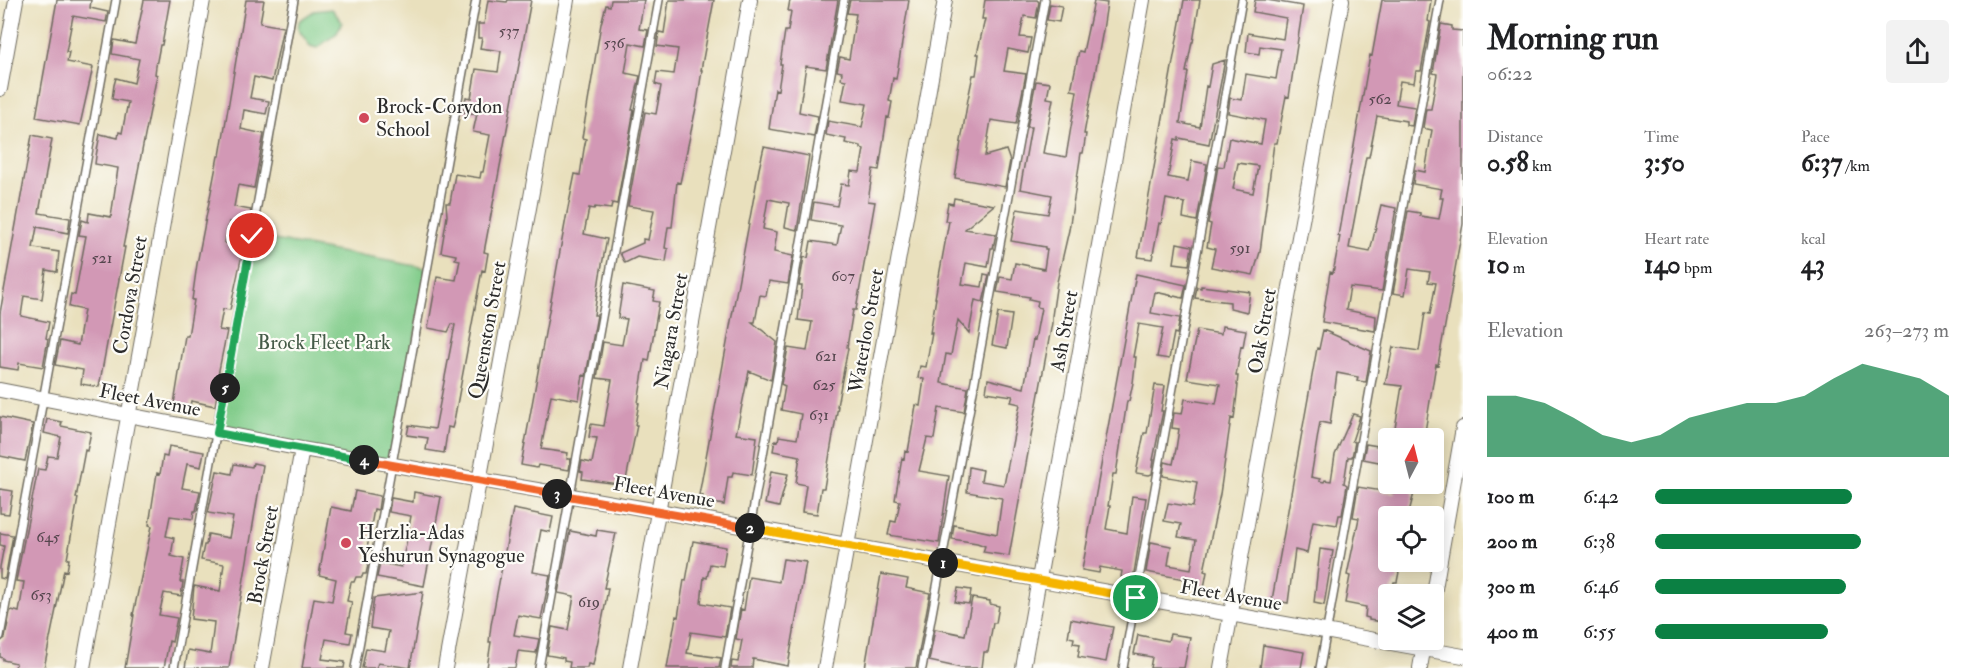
<!DOCTYPE html>
<meta charset="utf-8">
<style>
body{margin:0;font-family:"IM FELL Double Pica",serif;background:#f2f2f2;color:#202124;height:100vh;display:flex;flex-direction:column;font-size:22px;white-space:nowrap}
*{box-sizing:border-box;margin:0}
p{font-size:20px;color:#757577}
.icon{flex:none;width:33px;height:33px;fill:none;stroke:currentColor;stroke-width:2;stroke-linecap:round;stroke-linejoin:round}
.map{position:relative;flex:1;overflow:hidden}
.drawer{display:flex;flex-direction:column;background:#fff;width:510px}
.drawer>*{flex:none}
.needle{width:39px;rotate:7deg}
.fabs{position:absolute;left:1378px;top:428px;display:grid;gap:12px}
.fabs a{display:grid;place-items:center;width:66px;height:66px;border-radius:6px;background:#fff;box-shadow:0 3px 15px #0003;font-size:30px}
.pin{position:absolute;display:grid;place-items:center;width:51px;height:51px;color:#fff;margin:-26px;border:3px solid #fff;border-radius:50%;box-shadow:0 2px 6px #0007}
.km{position:absolute;width:30px;height:30px;margin:-15px;border-radius:50%;background:#222;color:#fff;font-size:16px;line-height:30px;text-align:center}
.round{display:grid;place-items:center;flex:none;width:63px;height:63px;border-radius:6px;background:#f2f2f2}
.head{display:flex;align-items:center;justify-content:space-between;height:102px;padding:0 24px}
h1{font-size:33px;font-weight:700;line-height:45px}
.stats{display:grid;grid-template-columns:repeat(3,1fr);gap:9px;height:102px;padding:6px 24px}
.stats div{display:grid;align-content:center}
.stats b{font-size:26px;font-weight:700}
.stats small{font-size:16px;font-weight:400}
.stats p{font-size:16px}
.chart{height:168px;padding:12px 24px}
.chart p{display:flex;justify-content:space-between}
.chart svg{width:100%;height:108px;margin-top:6px;fill:#0b8043;opacity:.7}
ul{padding:0 24px;list-style:none;font-size:20px}
li{display:grid;grid-template-columns:96px 72px 1fr;align-items:center;height:45px}
li i{height:15px;border-radius:8px;background:#0b8043}
main{display:flex;flex:1;min-height:0}
.map>svg:first-child{display:block}
.green{fill:#81cc8a;stroke:#567c5a;stroke-width:1.5}
.building{fill:#d298b5;fill-rule:evenodd}
.lines{fill:none;stroke-linecap:round;stroke-linejoin:round}
.service-casing{stroke:#6e6a5e;stroke-width:10}
.minor-casing{stroke:#6e6a5e;stroke-width:16}
.service{stroke:#fff;stroke-width:7}
.minor{stroke:#fff;stroke-width:14}
.split-1-casing{stroke:#fff;stroke-width:12}
.split-2-casing{stroke:#fff;stroke-width:12}
.split-3-casing{stroke:#fff;stroke-width:12}
.split-4-casing{stroke:#fff;stroke-width:12}
.split-5-casing{stroke:#fff;stroke-width:12}
.split-6-casing{stroke:#fff;stroke-width:12}
.split-1{stroke:#f5b400;stroke-width:8}
.split-2{stroke:#f5b400;stroke-width:8}
.split-3{stroke:#f0652b;stroke-width:8}
.split-4{stroke:#f0652b;stroke-width:8}
.split-5{stroke:#22a559;stroke-width:8}
.split-6{stroke:#22a559;stroke-width:8}
.poi-dot{fill:#d1495b;stroke:#fdfcf7;stroke-width:2}
.labels{text-anchor:middle;dominant-baseline:central;stroke-width:4.5;stroke-linejoin:round;paint-order:stroke}
.number-label{font-size:16px;fill:#55464e}
.poi-label{font-size:20px;fill:#2b2b2b;stroke:#fdfcf7;text-anchor:start}
.street-label{font-size:20px;fill:#2b2b2b;stroke:#fdfcf7}
.park-label{font-size:20px;fill:#455b48;stroke:#fdfcf7}
</style>
<main>
<div class="map">
<svg width="1463" height="668" viewBox="0 0 1463 668">
<rect width="100%" height="100%" fill="#fdfcf7"/>
<filter id="ink" filterUnits="userSpaceOnUse"><feTurbulence type="fractalNoise" baseFrequency=".0167" numOctaves="2"/><feDisplacementMap in="SourceGraphic" scale="12" xChannelSelector="R" yChannelSelector="G"/><feConvolveMatrix kernelMatrix="1 2 1 2 8 2 1 2 1" color-interpolation-filters="sRGB"/></filter>
<filter id="wash" filterUnits="userSpaceOnUse"><feTurbulence type="fractalNoise" baseFrequency=".008" numOctaves="4" result="noise"/><feDisplacementMap in="SourceGraphic" scale="24" xChannelSelector="R" yChannelSelector="G"/><feGaussianBlur stdDeviation="1.35" result="paint"/><feColorMatrix in="noise" values="0 0 0 0 0 0 0 0 0 0 0 0 0 0 0 0 0 1.4 0 .05"/><feComposite in="paint" operator="in"/></filter>
<g filter="url(#wash)">
<rect width="100%" height="100%" fill="#e9e0bd"/>
<path class="green" d="M332,9L342,22L337,33L317,48L310,46L298,29L299,21L314,11Z
M252,236L427,268L392,465L217,433Z"/>
<g id="blocks">
<path class="building" d="M57,0H91L90,8L108,12L106,22L73,16L66,52H69L67,62L93,67L80,125L36,117Z
M144,0H170L162,45H160L156,66L155,74L157,75L123,247H125L99,387L81,384L83,370L55,365L60,341L78,345L84,310L69,307L71,294L75,295L86,236L79,235L82,220L88,222L89,213L111,217L118,168L95,164L96,156L100,134L118,138L119,132L122,133L128,102L112,99L114,85L116,78L134,83L139,59L112,54L114,40L135,44Z
M246,0H264L260,23L283,27L272,81L254,77L250,98L269,101L266,114L244,110L241,129L264,134L254,188L238,185L234,207L251,210L248,226L229,222L225,243L244,246L230,310L223,309L219,330L227,331L218,375L220,376L215,406L191,401L190,406L174,404L185,336H188L194,300H192L197,264L218,156H220Z
M488,0L507,2L508,0H531L484,252L488,253L485,271L482,270L454,421L452,428L448,427L444,453L426,450L428,438L407,435L409,425L435,429L455,325L452,324L448,332L428,328L437,277L456,280L460,260L455,259L456,255L441,252L447,216L446,203H450L455,174L480,178L481,172H483L490,135L473,132L477,114L463,112L466,97L471,98L476,69L498,72L501,51L480,48L482,38H478V24H484Z
M611,0H644L639,29L648,30L645,46L630,43L625,73L640,76L632,110H634L617,204L612,203L611,209L595,207L594,209L589,208L584,234L607,239L600,275L594,315H597L586,376L583,375L579,400L551,395L541,449L568,453L567,459H571L569,470L538,465L537,468L521,465L566,218L575,174L580,175L584,149L586,139L582,138L601,24L606,5L610,6Z
M669,0H714L701,70H702L697,103L680,183L677,182L672,227H668L665,248L668,249L666,262L637,257L625,263L620,253L643,243V239L648,240L654,210L628,206L645,112L656,114L661,86L655,84L657,72L674,74L678,49L657,46L659,32L664,33Z
M790,0H838L826,69L806,66L799,112L818,116L814,137L769,129L775,89L778,90L782,64H780L785,31H788L791,11H788Z
M850,0H909L896,79L893,78L889,101L892,102L889,118L887,117L879,170L873,169L868,201L875,202L856,310H853L847,347L848,348L837,406H838L824,488H821L817,514L802,512L806,485L796,483L800,456L773,451L775,440L778,441L779,436L797,439L801,414L781,410L785,386L781,384L788,348L807,351L812,322L798,320L802,286H799L804,257L808,258L811,241L837,245L841,225L811,220L814,202L837,206L841,184L849,185L851,171L860,172L864,149L861,148V146L845,143L846,139L826,135L828,121L862,127L867,104L842,100L846,80L841,79L842,72L837,71L840,57L849,59L856,14L847,13Z
M985,0H1037L1039,2L1036,18L1024,16L1020,37L1031,38L1028,53L1008,49L1004,71L1026,74L1016,124L991,120L985,156L1006,150L1010,161L1005,187L955,178L968,99L973,75H976L979,54H977L985,19H982Z
M1184,0H1200L1193,42H1192L1186,72H1188L1180,123L1200,127L1206,86L1208,87L1212,64L1225,60L1209,144L1179,138V140L1175,139L1168,177L1188,181L1192,161L1207,164L1197,221L1183,218L1185,203L1166,199L1161,224L1159,223L1152,259L1138,257Z
M1255,0H1267L1303,6L1289,97L1286,96L1277,143H1274L1260,252L1253,275L1211,267L1215,249L1207,247L1211,224L1208,223L1218,166L1224,167L1229,138L1261,144L1265,120L1228,113L1230,98L1242,100L1246,74L1276,79L1281,49L1260,46L1259,54L1246,52L1248,33L1283,39L1286,18L1253,12ZM1238,163L1258,166L1253,193L1233,189Z
M1382,0H1431L1428,21L1430,22L1421,71H1416L1414,83L1400,81L1396,104L1415,107L1412,126L1406,125V121L1377,116L1369,157H1366L1349,248L1370,252L1381,205L1396,208L1382,291L1350,287L1346,310L1376,316L1375,331L1322,322L1330,272L1333,273L1340,236H1338L1370,55L1372,56Z
M1094,1L1107,3L1103,30L1084,134H1086L1083,153H1081L1069,230L1057,282L1052,316V323L1009,556L983,552L985,546L977,543L952,539L954,525L997,534L1002,498L967,492L969,467L983,470L981,481L1004,485L1020,404L1011,402L1013,396L986,392L988,379L1024,388L1033,339L1035,340L1041,308L1037,307L1038,301L1029,299L1030,297L997,292L1000,277L1012,279L1015,263L1044,269L1047,249H1045V247L1011,241L1017,209L1048,214L1052,195L1020,189L1031,127H1027L1036,81L1050,83L1047,98L1053,99L1043,153L1066,157L1077,91L1071,90L1079,51L1083,52Z
M1050,4L1062,6L1059,22L1047,20Z
M1441,24L1452,26V30L1463,31V224L1438,365L1436,364L1424,438H1403L1404,430L1395,428L1402,386L1385,384L1393,347L1419,351L1425,313L1430,314L1436,283L1428,282L1430,272L1409,269L1405,295L1393,293L1408,211L1420,213V216L1439,219L1443,198H1440L1442,189L1413,184L1415,170L1425,172L1432,130L1423,128L1426,109H1431L1437,74L1433,73Z
M32,135L52,139L39,213L70,218L68,233L37,227L33,248L59,252L57,272L46,270L42,299L24,296L21,316L49,322L46,338L48,339L43,367L19,363L18,370L0,367V313Z
M764,147L809,156L797,230L785,227L789,203L768,199L763,229L777,232L774,252L793,256L788,284L769,281L766,296L760,295L755,322H752L777,342L771,380L749,371L736,434L757,437L752,475L733,472L732,477H728L724,505L702,501L703,495H699L759,169Z
M954,198L994,205L965,229L996,234L993,248H991L988,267L966,263L962,284L982,287L984,274L989,275L986,290L983,302L975,300L969,333L958,320L951,355L946,354L941,383L968,388L964,412L939,408L934,439L927,438L919,471L949,476L939,543L888,535L891,521L896,522L900,501L895,500L902,458L904,459L905,451L908,452L916,405L920,406L924,379L918,378L920,366L926,367L932,333H930L936,298H935L949,221H945L948,203L953,204Z
M1177,243L1192,246L1189,265L1174,263Z
M1136,274L1186,285L1183,298L1155,292L1151,313L1180,318L1177,334L1174,333L1169,359L1157,357L1163,328L1139,324L1133,357H1136L1133,383L1129,401H1127L1116,474H1113L1108,506H1110L1106,529L1127,533L1132,496L1146,498L1133,579L1121,577L1122,571L1100,567L1099,573L1082,570Z
M623,285L655,291L653,301L659,302L649,361L645,360L638,403H639L635,425H637L625,485L582,479L583,472L580,471L582,461L592,463L597,438L589,437L591,424L604,426L612,380L597,378L603,342L622,345L627,319L618,318Z
M1201,286L1250,292L1247,312L1230,308V302L1195,298L1197,287L1201,288Z
M998,313L1012,315L1007,348L992,345Z
M1222,326L1246,330L1243,347L1241,346L1236,376H1238L1237,385H1238L1234,419L1231,418L1220,494L1204,571L1207,572L1204,588L1189,586L1190,580L1146,572L1151,542L1171,546L1168,565L1191,569L1196,540L1178,537L1181,524L1164,521L1168,503L1193,507L1197,482L1163,476L1165,462L1173,464L1176,449L1179,429L1172,428L1174,413L1182,414L1185,399L1216,404L1220,384L1187,379L1197,330L1221,334Z
M1323,330L1371,351L1366,382L1357,381L1358,377L1337,373L1330,424L1320,422L1311,477L1320,479L1319,481L1324,482L1325,480L1331,481L1335,455L1353,414L1360,416L1352,441L1355,442L1352,457H1348L1344,483L1347,485L1342,515H1339L1337,525L1313,521L1307,553L1295,550L1288,603L1272,600L1317,348L1319,349Z
M1155,385L1165,386L1161,411H1163L1153,460H1154L1152,474L1149,475L1136,473L1144,433H1147Z
M0,417L33,424L25,461L0,456Z
M47,419L62,422L61,426L91,432L87,451L85,450L76,498H78L67,559H69L67,571L64,570L44,668H15L16,663L3,660V658L0,657V642L5,638L10,612L12,610L19,612L24,582L16,581L38,469L45,470L48,456L57,457L61,437L44,433Z
M1366,444L1389,448V464L1363,459Z
M169,446L204,452L201,467L187,464L182,488L200,491L196,511H194L193,519L170,516L166,536L174,538L171,556L184,559L180,582H183L181,596L164,593L159,615L177,618L172,642L169,641L164,668H125L134,615H133L152,526L149,525L157,473L160,474L163,456L167,457Z
M253,463L263,465L229,668H185L188,650L210,654L213,632L214,622L191,619L194,586L220,591L224,564L201,560L204,545H206L208,534L229,538L233,517L208,513L217,471L232,474L234,464L252,467Z
M771,471L788,474L779,507L765,504Z
M1396,483H1414L1412,493H1414L1408,516H1389V561H1399L1397,571L1399,572L1397,582H1394L1391,594H1389V623L1369,620V618L1365,617L1366,607L1345,603L1350,576L1347,575L1359,518L1353,517L1358,487L1394,493Z
M0,489L13,491L9,514L0,513Z
M355,491L380,496L378,510L374,509L365,560L369,561L366,574H363L362,577H356L354,582H351L347,601L352,602L346,632L352,633L350,643L326,639L322,659L345,662L344,668H302L314,598L332,601L336,579L319,575L331,507L351,511Z
M414,492L441,497L424,586L377,577L380,563L401,567L406,544L411,516L389,512L391,498L413,502Z
M513,509L553,517L550,532L541,530L533,572L550,575L541,619L518,615L514,635L539,639L536,653L518,651L515,668H487L491,642H489L491,625Z
M597,530L616,533L604,588H608L605,606L593,665L588,664L587,668H569L570,662L564,661V658L547,655L552,627L568,630L574,596L558,593L570,531L596,536Z
M0,533L13,535L5,579L0,578V567L4,546L0,545Z
M693,541L726,547L723,566L710,564L707,578L704,577L701,603L730,608L725,637L691,632L687,653L721,658L719,668H667L676,616L678,617L684,580L686,581Z
M1320,549L1333,551L1324,605L1314,603Z
M783,559L806,562L788,666L753,659L752,668H731L732,661L738,662L742,640L736,639L741,609L744,610L749,577L779,582Z
M881,574L908,579L906,588L930,593L916,668H865Z
M958,588L971,590L969,604L955,602Z
M423,592L410,668L378,663L376,668H362L366,648L385,651L389,631L370,628L374,598Z
M972,598L990,601V604L999,606L996,623H993L988,652H984L982,668H961L929,661L935,629L965,635Z
M1071,619L1113,627L1106,662L1078,657L1080,644L1073,643L1074,638L1068,637Z
M1170,634L1190,637L1184,668H1150L1152,657L1134,654L1138,635L1168,641Z
M1263,645L1304,652L1301,668H1260Z"/>
</g>
</g>
<g filter="url(#ink)">
<use href="#blocks" fill-opacity="0" stroke="#6e6a5e" stroke-width="1.5"/>
<g class="lines">
<defs>
<path id="service" d="M0,636L116,0
M174,668L294,0
M355,668L476,0
M539,668L659,0
M725,668L844,0
M922,668L1045,0
M1123,668L1242,0
M1320,668L1440,0"/>
<path id="minor" d="M0,89L16,0
M0,390L302,449L658,511L1463,656
M1434,594L1463,428
M83,668L203,0
M262,668L302,449
M445,668L567,0
M630,668L750,0
M825,668L945,0
M1023,668L1143,0
M1221,668L1342,0
M1420,668L1425,639"/>
</defs>
<use href="#service" class="service-casing"/>
<use href="#minor" class="minor-casing"/>
<use href="#service" class="service"/>
<use href="#minor" class="minor"/>
</g>
</g>
<g class="lines" filter="url(#ink)">
<defs>
<path id="split-1" d="M943,563L1136,598"/>
<path id="split-2" d="M750,528L943,563"/>
<path id="split-3" d="M557,494L750,528"/>
<path id="split-4" d="M364,460L557,494"/>
<path id="split-5" d="M225,388L217,433L364,460"/>
<path id="split-6" d="M225,388L252,236"/>
</defs>
<use href="#split-1" class="split-1-casing"/>
<use href="#split-2" class="split-2-casing"/>
<use href="#split-3" class="split-3-casing"/>
<use href="#split-4" class="split-4-casing"/>
<use href="#split-5" class="split-5-casing"/>
<use href="#split-6" class="split-6-casing"/>
<use href="#split-1" class="split-1"/>
<use href="#split-2" class="split-2"/>
<use href="#split-3" class="split-3"/>
<use href="#split-4" class="split-4"/>
<use href="#split-5" class="split-5"/>
<use href="#split-6" class="split-6"/>
</g>
<g class="poi-dot">
<circle cx="364" cy="118" r="6"/>
<circle cx="346" cy="543" r="6"/>
</g>
<g class="labels">
<g class="number-label">
<text x="509" y="31">537</text>
<text x="614" y="43">536</text>
<text x="1380" y="99">562</text>
<text x="1240" y="248">591</text>
<text x="102" y="258">521</text>
<text x="843" y="276">607</text>
<text x="826" y="356">621</text>
<text x="824" y="385">625</text>
<text x="819" y="415">631</text>
<text x="48" y="537">645</text>
<text x="41" y="595">653</text>
<text x="589" y="602">619</text>
</g>
<g class="poi-label">
<text x="376" y="106">Brock-Corydon<tspan x="376" dy="23">School</tspan></text>
<text x="358" y="532">Herzlia-Adas<tspan x="358" dy="23">Yeshurun Synagogue</tspan></text>
</g>
<g class="street-label">
<text transform="translate(130 295) rotate(-80)">Cordova Street</text>
<text transform="translate(487 330) rotate(-80)">Queenston Street</text>
<text transform="translate(671 331) rotate(-80)">Niagara Street</text>
<text transform="translate(866 331) rotate(-80)">Waterloo Street</text>
<text transform="translate(1064 331) rotate(-80)">Ash Street</text>
<text transform="translate(1262 331) rotate(-80)">Oak Street</text>
<text transform="translate(150 400) rotate(11)">Fleet Avenue</text>
<text transform="translate(664 492) rotate(10)">Fleet Avenue</text>
<text transform="translate(263 555) rotate(-80)">Brock Street</text>
<text transform="translate(1231 595) rotate(10)">Fleet Avenue</text>
</g>
<g class="park-label">
<text x="324" y="342">Brock Fleet Park</text>
</g>
</g>
</svg>
<div class="fabs">
<a><svg class="needle" viewBox="-14 -14 28 28"><path d="M0-13l5 13h-10z" fill="#e53935"/><path d="M0 13l5-13h-10z" fill="#757577"/></svg></a>
<a><svg class="icon" aria-label="locate" viewBox="0 0 24 24"><circle cx="12" cy="12" r="6"/><path d="M12 2v4M12 18v4M2 12h4M18 12h4"/></svg></a>
<a><svg class="icon" aria-label="layers" viewBox="0 0 24 24"><path d="M12 4l9 5-9 5-9-5zM3 14l9 5 9-5"/></svg></a>
</div>
<div class="pin" style="left:1136px;top:598px;background:#1e9e55"><svg class="icon" aria-label="arrive" viewBox="0 0 24 24"><path d="M6 21V4h12l-3 4 3 4H6"/></svg></div>
<div class="pin" style="left:252px;top:236px;background:#d93025"><svg class="icon" aria-label="check" viewBox="0 0 24 24"><path d="M5 12l5 5 9-10"/></svg></div>
<b class="km" style="left:943px;top:563px">1</b>
<b class="km" style="left:750px;top:528px">2</b>
<b class="km" style="left:557px;top:494px">3</b>
<b class="km" style="left:364px;top:460px">4</b>
<b class="km" style="left:225px;top:388px">5</b>
</div>
<section class="drawer">
<div class="head"><div><h1>Morning run</h1><p>06:22</p></div><a class="round"><svg class="icon" aria-label="share" viewBox="0 0 24 24"><path d="M12 15V3M7 8l5-5 5 5M5 13v7h14v-7"/></svg></a></div>
<div class="stats">
<div><p>Distance</p><b>0.58<small> km</small></b></div>
<div><p>Time</p><b>3:50</b></div>
<div><p>Pace</p><b>6:37<small> /km</small></b></div>
</div>
<div class="stats">
<div><p>Elevation</p><b>10<small> m</small></b></div>
<div><p>Heart rate</p><b>140<small> bpm</small></b></div>
<div><p>kcal</p><b>43</b></div>
</div>
<div class="chart"><p><span>Elevation</span>263–273 m</p>
<svg viewBox="0 0 160 44" preserveAspectRatio="none"><path d="M0 44V19L10 19L20 22L30 28L40 35L50 38L60 35L70 28L80 25L90 22L100 22L110 19L120 12L130 6L140 9L150 12L160 19V44z"/></svg>
</div>
<ul>
<li><b>100 m</b>6:42<i style="width:67%"></i></li>
<li><b>200 m</b>6:38<i style="width:70%"></i></li>
<li><b>300 m</b>6:46<i style="width:65%"></i></li>
<li><b>400 m</b>6:55<i style="width:59%"></i></li>
</ul>
</section>
</main>
